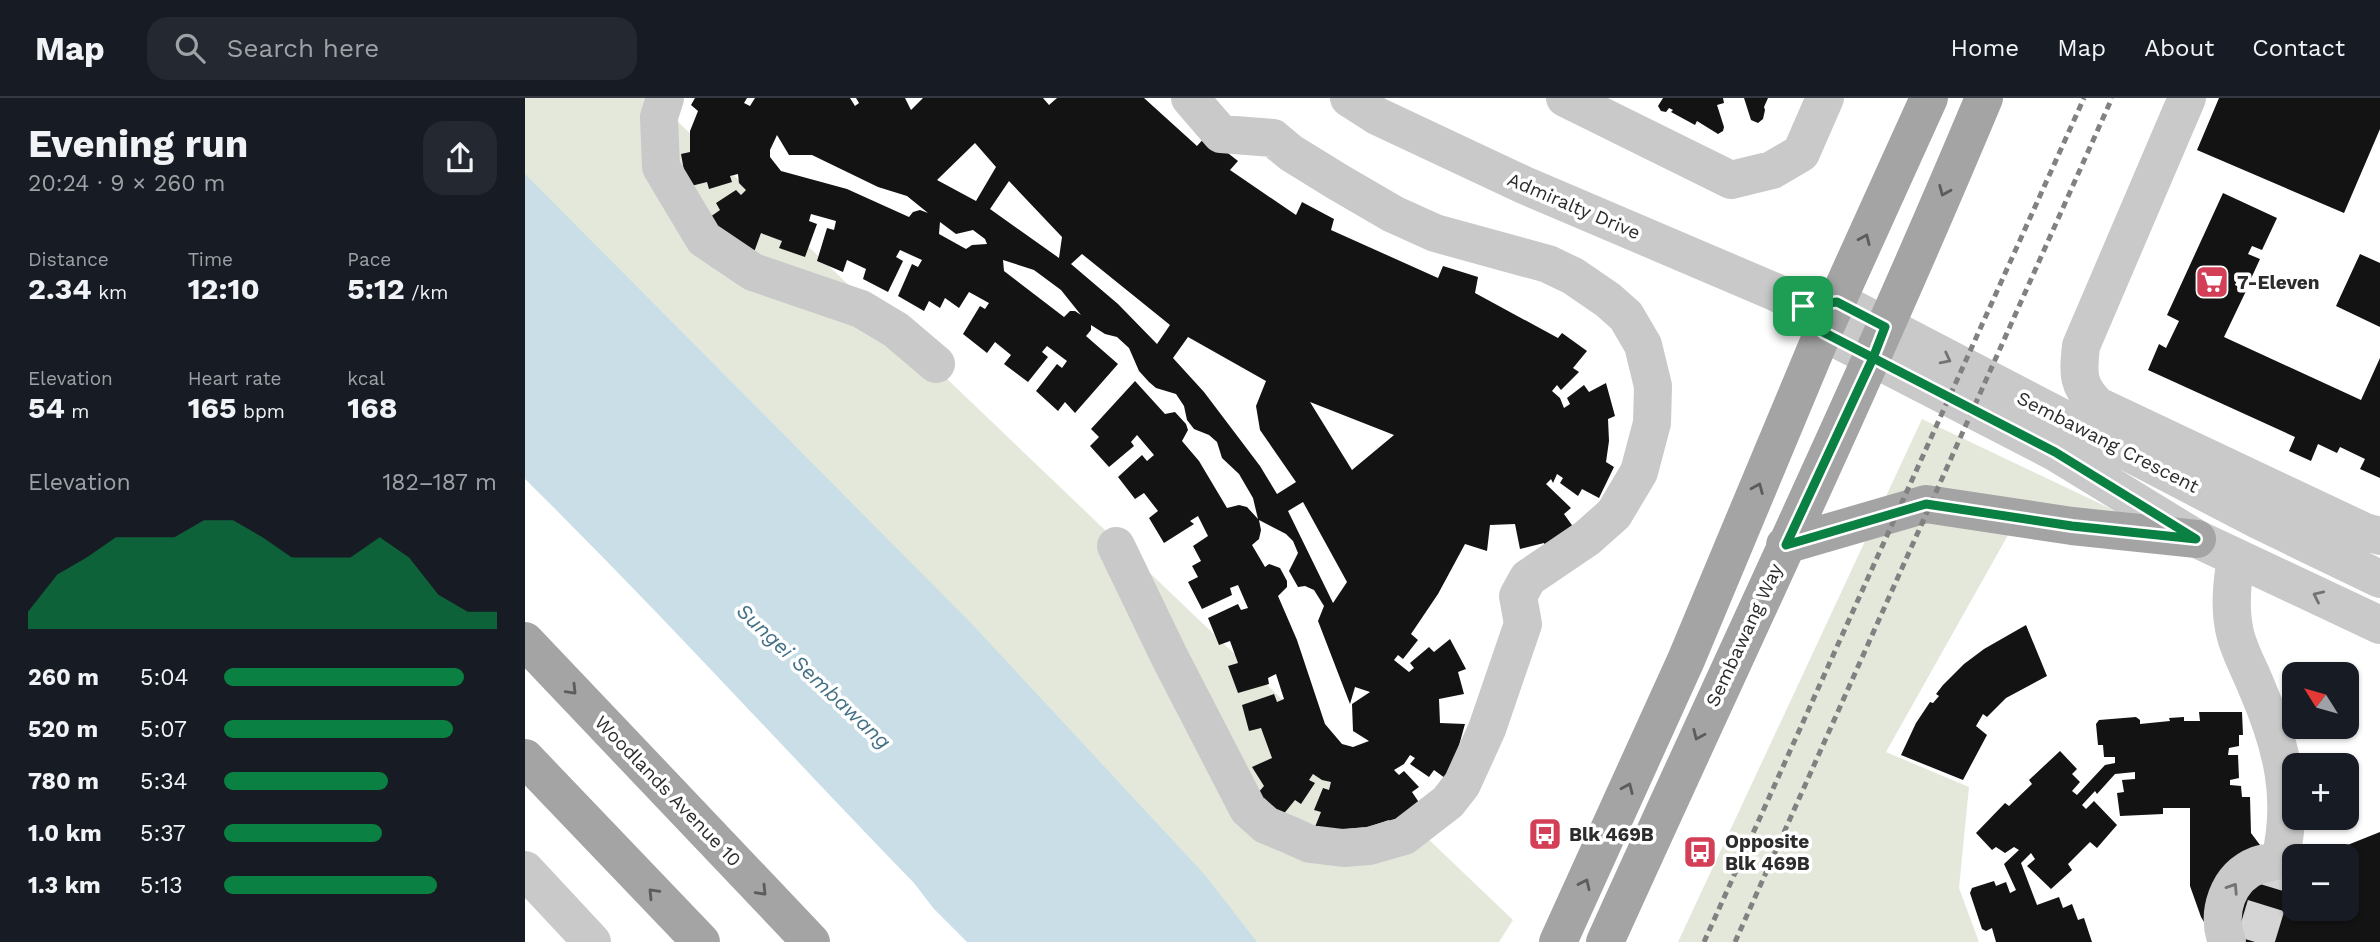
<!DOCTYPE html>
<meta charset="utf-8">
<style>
body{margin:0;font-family:"Work Sans",sans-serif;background:#242831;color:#f1f3f6;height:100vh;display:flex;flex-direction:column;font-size:26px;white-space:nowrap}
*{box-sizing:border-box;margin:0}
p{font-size:23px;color:#9ea1a6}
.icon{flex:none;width:38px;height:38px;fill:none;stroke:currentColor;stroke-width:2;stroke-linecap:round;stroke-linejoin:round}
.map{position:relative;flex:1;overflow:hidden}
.drawer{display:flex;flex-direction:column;background:#171b24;width:525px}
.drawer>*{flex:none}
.needle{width:46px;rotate:307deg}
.buttons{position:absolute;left:1757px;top:564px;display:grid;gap:14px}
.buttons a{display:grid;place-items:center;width:77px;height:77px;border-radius:14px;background:#171b24;box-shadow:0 2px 5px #0004;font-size:35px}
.pin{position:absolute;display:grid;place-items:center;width:60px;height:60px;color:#fff;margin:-30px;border-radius:14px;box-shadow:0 4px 10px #0006}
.round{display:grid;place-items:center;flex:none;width:74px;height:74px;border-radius:21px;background:#242831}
.summary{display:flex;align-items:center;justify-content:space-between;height:119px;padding:0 28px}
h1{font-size:38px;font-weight:700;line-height:52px}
.stats{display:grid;grid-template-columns:repeat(3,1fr);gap:10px;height:119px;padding:7px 28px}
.stats div{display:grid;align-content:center}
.stats b{font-size:30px;font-weight:700}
.stats small{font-size:19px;font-weight:400}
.stats p{font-size:19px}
.chart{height:196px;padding:14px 28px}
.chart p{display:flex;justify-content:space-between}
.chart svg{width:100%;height:126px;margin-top:7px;fill:#0b8043;opacity:.7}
ul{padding:0 28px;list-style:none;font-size:23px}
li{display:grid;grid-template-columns:112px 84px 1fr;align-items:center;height:52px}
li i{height:18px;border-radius:9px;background:#0b8043}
header{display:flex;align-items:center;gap:42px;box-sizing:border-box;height:98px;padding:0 35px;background:#171b24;border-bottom:2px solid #363941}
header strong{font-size:33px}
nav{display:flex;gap:38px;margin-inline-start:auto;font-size:24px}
.search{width:490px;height:63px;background:#242831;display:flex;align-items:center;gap:18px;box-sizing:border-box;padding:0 24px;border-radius:21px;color:#9ea1a6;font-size:26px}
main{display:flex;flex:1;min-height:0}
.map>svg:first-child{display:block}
.green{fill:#e3e8db}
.water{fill:#c9dee7}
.building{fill:#131313;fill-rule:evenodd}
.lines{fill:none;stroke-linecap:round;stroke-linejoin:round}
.minor-tunnel{stroke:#d5d5d5;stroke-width:38;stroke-dasharray:38 19;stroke-linecap:butt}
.minor{stroke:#c9c9c9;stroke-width:38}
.major{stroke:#a4a4a4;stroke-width:38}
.rail{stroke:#818181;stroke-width:5;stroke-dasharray:7 5;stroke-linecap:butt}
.oneway{stroke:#5c5c5c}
.oneway2{stroke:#737373}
.route-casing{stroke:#fff;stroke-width:14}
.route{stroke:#0b8043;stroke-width:9}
.labels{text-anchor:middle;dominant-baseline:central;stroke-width:7;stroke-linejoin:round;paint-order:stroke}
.street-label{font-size:19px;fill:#2c2c2c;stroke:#fff}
.poi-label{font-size:19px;font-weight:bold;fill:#2c2c2c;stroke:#fff;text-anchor:start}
.water-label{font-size:21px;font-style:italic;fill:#437185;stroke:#fff}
</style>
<header>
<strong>Map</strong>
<div class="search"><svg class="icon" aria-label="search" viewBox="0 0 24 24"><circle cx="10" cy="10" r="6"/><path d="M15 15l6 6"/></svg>Search here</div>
<nav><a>Home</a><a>Map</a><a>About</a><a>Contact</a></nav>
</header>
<main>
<section class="drawer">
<div class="summary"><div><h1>Evening run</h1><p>20:24 · 9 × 260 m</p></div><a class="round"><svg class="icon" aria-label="share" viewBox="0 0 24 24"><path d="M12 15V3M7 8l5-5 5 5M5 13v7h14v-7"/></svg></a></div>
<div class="stats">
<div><p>Distance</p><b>2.34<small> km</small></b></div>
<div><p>Time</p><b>12:10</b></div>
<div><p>Pace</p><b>5:12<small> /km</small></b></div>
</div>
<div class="stats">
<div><p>Elevation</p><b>54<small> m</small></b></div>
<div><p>Heart rate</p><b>165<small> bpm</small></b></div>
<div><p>kcal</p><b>168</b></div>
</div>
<div class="chart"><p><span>Elevation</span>182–187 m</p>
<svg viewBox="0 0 160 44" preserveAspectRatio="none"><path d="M0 44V38L10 25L20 19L30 12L40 12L50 12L60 6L70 6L80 12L90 19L100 19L110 19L120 12L130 19L140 32L150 38L160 38V44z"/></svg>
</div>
<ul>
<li><b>260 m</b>5:04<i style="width:88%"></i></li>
<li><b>520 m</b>5:07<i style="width:84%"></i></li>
<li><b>780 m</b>5:34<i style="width:60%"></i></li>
<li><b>1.0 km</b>5:37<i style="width:58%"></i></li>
<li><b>1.3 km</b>5:13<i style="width:78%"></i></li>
</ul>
</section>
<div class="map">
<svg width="1855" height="844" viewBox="0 0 1855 844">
<rect width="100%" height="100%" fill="#fff"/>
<path class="green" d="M0,0H128L988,822L974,844H730L0,85Z
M1397,321L1595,415L1487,430L1361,654L1444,689L1434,790L1454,844H1153Z"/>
<path class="water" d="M0,76L446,525L680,777L732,844H442L409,811L389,785C259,651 133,512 0,381Z"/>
<path class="building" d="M170,0H222L219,5L225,8L230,0H325L330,8L334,5L331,0H380L386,12L398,0H518L524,7L532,0H619L672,48L681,38L713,63L705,72L771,117L777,104L809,121L806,132L913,180L918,168L953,179L950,195L1033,240L1037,235L1062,253L1048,270L1054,274L1036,292L1032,287L1027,293L1035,300L1039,310L1045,306L1042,300L1059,287L1064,294L1081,285L1090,318L1083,321L1084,343L1081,364L1089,369L1074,400L1057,391L1053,398L1035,385L1038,380L1032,376L1028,385L1026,381L1021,386L1046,410L1039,416L1049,430L1022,452L1019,445L995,451L990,426L965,427L962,453L940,446L913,496L886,536L893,542L878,561L873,557L869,562L884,574L889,570L885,565L904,549L909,554L925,541L941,571L933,574L939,596L914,601L915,625L940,626L924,683L909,672L904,679L885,666L890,660L885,657L879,666L869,672L874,677L879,673L894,689L887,694L899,712L868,729L864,722L843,729L788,734L796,714L789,712L798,690L804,692L806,684L797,682L788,676L784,682L790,685L776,706L770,702L757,718L733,695L739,688L727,669L747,660L736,630L724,633L717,607L749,596L752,604L759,601L751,576L743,580L744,586L713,595L703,568L713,565L705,543L694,547L683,520L713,506L716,512L723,510L713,487L705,490L707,497L677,511L663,484L673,479L667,468L676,463L668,448L683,438L673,418L665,423L669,426L639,445L624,420L633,413L619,395L610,401L593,379L617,357L622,363L629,357L612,337L606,344L609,348L584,369L565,348L574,339L566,331L610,283L640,316L650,314L661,326L663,332L657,343L674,363L702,410L714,407L722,409L733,421L728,400L714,376L697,360L692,344L684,337L669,331L662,322L659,308L651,296L631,290L624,284L614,273L604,250L592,239L580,236L566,227V232L561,238L593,266L550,315L540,304L533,313L511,293L532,266L537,270L542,263L522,248L517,254L523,259L503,284L479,266L486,257L470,244L462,255L438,236L455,208L460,211L464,205L444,194L434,210L420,200L415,210L404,203L399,213L373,198L387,166L393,169L397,162L375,152L371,159L378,163L363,194L338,181L341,171L322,162L318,174L292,163L302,130L309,132L311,123L286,116L284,123L292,126L280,159L254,150L257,143L236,135L228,157L178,124L195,112L191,105L211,92L216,97L221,92L214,85L213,76L205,78L207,84L184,91L182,84L162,89L156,56L165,54V33L173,13L166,7ZM252,37L264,57H287L353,89L382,98L403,115L395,112L388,114L384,119L322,91L256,73L245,59V52ZM450,45L471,69L451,103L412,82ZM484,83L537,139L534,160L465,111ZM415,124L431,136L448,132L460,141L462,146L447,147L441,151L414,136ZM557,156L645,227L632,246L593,206L546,166ZM478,162L509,172L536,192L556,217L550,213H545L539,219L479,173ZM663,239L741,283L731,308L735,332L771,384L752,396L735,368L679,294L648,260ZM785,304L869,337L827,372ZM778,404L822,484L808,505L763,413ZM734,422L761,436L768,443L773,455L764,473L773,489L780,488L789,492L799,508L793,523L825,606L830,589L845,594L827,606L828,633L844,643L828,649L817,646L800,626L772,542L753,498L762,489V483L755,470L744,466L740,469L727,447L734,441L736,432Z
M1138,0H1198L1199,5L1192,7L1199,29L1198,33L1193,36L1172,23L1170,27L1146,14L1148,12L1144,10L1141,14L1136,13L1133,8Z
M1219,0H1243L1239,9L1240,12L1238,21L1233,25L1226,22Z
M1694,0H1855V31L1819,115L1672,52Z
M1698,95L1752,120L1737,152L1727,148L1723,156L1735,161L1724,185L1713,180L1710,187L1721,193L1699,239L1836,302L1855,260V380L1835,371L1840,361L1815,349L1812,355L1793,346L1786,363L1764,353L1770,339L1623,272L1634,246L1641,250L1654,223L1642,217Z
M1835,156L1855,165V229L1811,208Z
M1501,527L1522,578L1481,600L1462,619L1458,616L1451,628L1462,637L1438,682L1376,657L1391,625L1405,604L1408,605L1414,598L1411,596L1418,587L1439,566L1459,551Z
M1674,614H1717L1718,637H1714V648L1704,650L1703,657H1713L1714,680L1705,682V687L1716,688L1717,699H1725L1726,735L1741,755L1769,765V810H1822V758H1795L1855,734V844H1691L1676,819L1665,788V710H1638V716L1595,718L1592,695L1599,694L1597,682L1610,681V674L1590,676L1572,696L1570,693L1557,707L1561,711L1569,703L1592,727L1572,750L1565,744L1543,766L1547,772L1526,791L1502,768L1510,761L1506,755L1496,765L1512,807L1534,799L1538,810L1547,806L1553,822L1559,820L1567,844H1471L1467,830L1461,833L1457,831L1445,795L1447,790L1469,783L1471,788L1481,784L1485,795L1491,792L1479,766L1494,752L1489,749L1480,755L1471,749L1467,752L1451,735L1480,705L1484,708L1507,686L1504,682L1535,653L1552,671L1547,676L1555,684L1547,693L1552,697L1580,667L1590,665V659H1579L1578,647H1573L1571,626L1574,622L1611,619L1615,622V626L1645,623L1644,620L1659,619V623H1675Z"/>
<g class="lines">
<path class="minor-tunnel" d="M1730,844L1755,762"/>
<path class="minor" d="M140,0L134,19L136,69L179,141L228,174L336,211L371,232L411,266
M824,0L852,18L999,87L1250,194L1278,208L1298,234L1530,354L1672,441L1855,527
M1040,0L1206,82L1247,72L1276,55L1300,0
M1662,0L1556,248C1553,276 1552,288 1573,308L1840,434L1855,438
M1280,208L1313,203L1733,422L1855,481
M591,448L645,560L723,711L741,727L765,737L785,746L818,750L844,748L879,738L923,704L937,686L962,631L998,526L993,498L1003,480L1062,440L1089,416L1114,374L1127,325L1128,288L1118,247L1101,218L1083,202L1048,178L1023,166L910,135L868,116L813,84L766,55L748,40L696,36L665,0
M0,772L67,844
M1702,844C1691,815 1702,779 1733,767C1740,765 1748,764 1755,762C1770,700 1757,648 1732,590C1725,572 1714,553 1710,535C1704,510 1707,484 1711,460"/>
<path class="major" d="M1260,447L1401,406L1547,428L1672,441
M0,543L286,844
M0,660L176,844
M1033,844L1161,562L1298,234L1404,0
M1080,844C1207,563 1340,285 1459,0"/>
<path class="rail" d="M1179,844L1559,0
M1210,844L1587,0"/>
</g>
<defs><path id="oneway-chevron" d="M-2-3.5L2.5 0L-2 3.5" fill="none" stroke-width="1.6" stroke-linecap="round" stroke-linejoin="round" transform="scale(1.75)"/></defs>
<g class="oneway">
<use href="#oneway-chevron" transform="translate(1419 93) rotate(113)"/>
<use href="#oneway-chevron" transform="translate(1340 141) rotate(-66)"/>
<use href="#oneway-chevron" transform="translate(1233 390) rotate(-67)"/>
<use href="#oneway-chevron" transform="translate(47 592) rotate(46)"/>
<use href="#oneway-chevron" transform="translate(1173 637) rotate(114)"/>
<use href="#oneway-chevron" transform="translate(1103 690) rotate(-66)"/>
<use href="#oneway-chevron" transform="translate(1060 786) rotate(-65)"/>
<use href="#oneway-chevron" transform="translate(237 793) rotate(46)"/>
<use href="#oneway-chevron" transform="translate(128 795) rotate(-134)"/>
</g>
<g class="oneway2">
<use href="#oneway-chevron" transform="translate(1421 261) rotate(27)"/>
<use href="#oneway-chevron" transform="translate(1793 498) rotate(-155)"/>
<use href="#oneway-chevron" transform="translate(1708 790) rotate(-57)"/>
</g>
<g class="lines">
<defs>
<path id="route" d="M1278,208L1298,234L1530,354L1671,441L1547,428L1401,406L1261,447L1348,260L1360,229L1312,204L1278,208"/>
</defs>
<use href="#route" class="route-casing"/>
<use href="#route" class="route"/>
</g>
<defs>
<symbol id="supermarket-square" viewBox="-11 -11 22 22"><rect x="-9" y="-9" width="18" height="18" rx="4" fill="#d23f57" stroke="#fff"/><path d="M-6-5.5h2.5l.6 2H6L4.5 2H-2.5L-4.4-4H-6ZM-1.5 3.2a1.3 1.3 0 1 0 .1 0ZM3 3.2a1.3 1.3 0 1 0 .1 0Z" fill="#fff"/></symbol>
<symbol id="bus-square" viewBox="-11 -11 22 22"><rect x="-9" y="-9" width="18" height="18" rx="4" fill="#d23f57" stroke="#fff"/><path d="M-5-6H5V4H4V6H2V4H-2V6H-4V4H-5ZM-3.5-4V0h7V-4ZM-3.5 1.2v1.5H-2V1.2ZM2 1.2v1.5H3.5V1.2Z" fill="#fff"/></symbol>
</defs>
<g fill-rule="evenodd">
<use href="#supermarket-square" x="1668" y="165" width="38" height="38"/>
<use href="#bus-square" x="1001" y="717" width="38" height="38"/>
<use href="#bus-square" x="1156" y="735" width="38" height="38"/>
</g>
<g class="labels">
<g class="street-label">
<text transform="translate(1049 108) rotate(23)">Admiralty Drive</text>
<text transform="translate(1583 344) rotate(27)">Sembawang Crescent</text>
<text transform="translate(1219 537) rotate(-65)">Sembawang Way</text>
<text transform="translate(143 693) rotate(46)">Woodlands Avenue 10</text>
</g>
<g class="poi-label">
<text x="1712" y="184">7-Eleven</text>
<text x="1044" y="736">Blk 469B</text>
<text x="1200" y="743">Opposite<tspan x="1200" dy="22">Blk 469B</tspan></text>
</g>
<g class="water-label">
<text transform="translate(289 578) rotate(43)">Sungei Sembawang</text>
</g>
</g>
</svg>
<div class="buttons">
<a><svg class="needle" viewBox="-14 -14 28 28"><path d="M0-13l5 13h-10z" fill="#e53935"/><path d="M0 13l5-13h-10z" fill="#9ea1a6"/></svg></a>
<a>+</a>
<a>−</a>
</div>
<div class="pin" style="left:1278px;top:208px;background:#1e9e55"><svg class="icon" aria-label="arrive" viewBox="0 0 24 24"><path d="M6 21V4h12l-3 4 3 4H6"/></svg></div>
</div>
</main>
